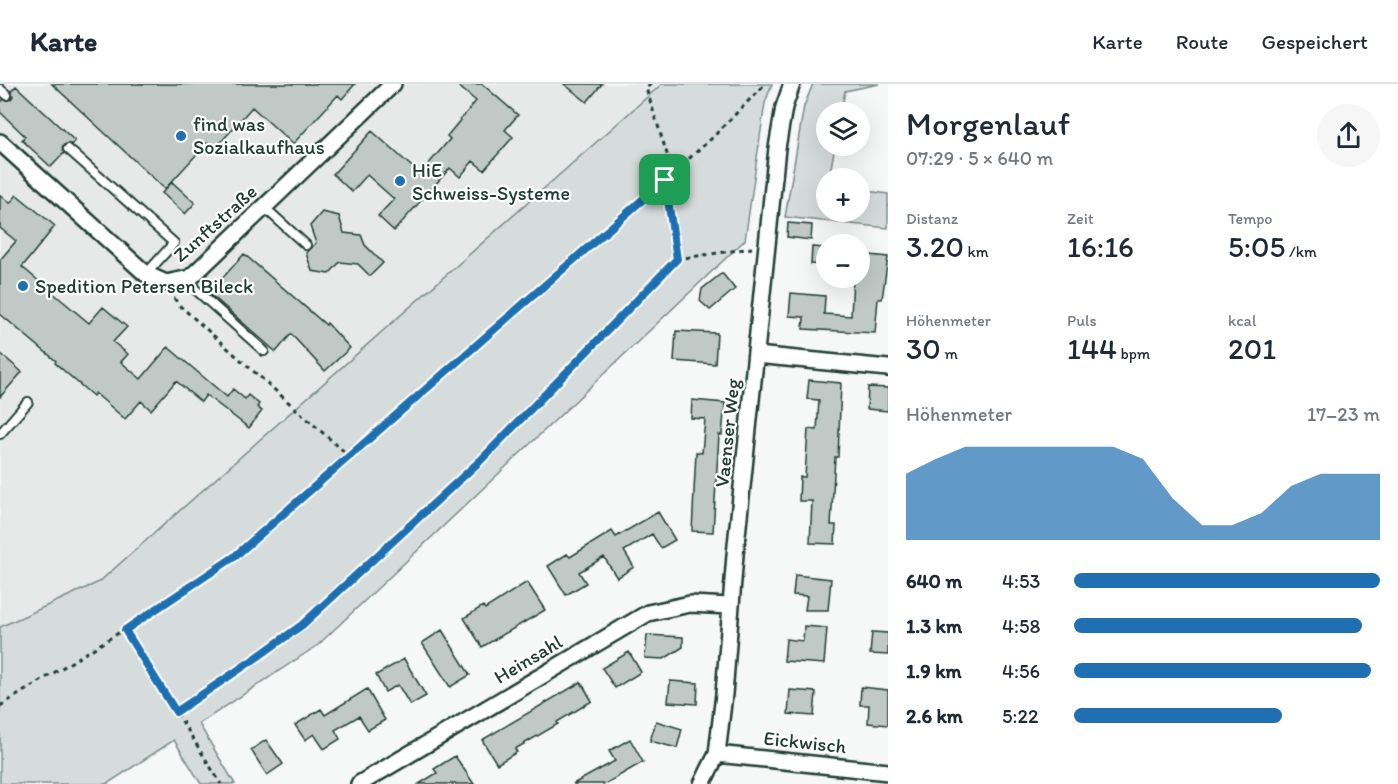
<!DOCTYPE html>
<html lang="de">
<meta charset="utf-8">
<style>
body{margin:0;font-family:Itim,sans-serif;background:#f6f6f7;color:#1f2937;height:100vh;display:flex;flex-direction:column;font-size:22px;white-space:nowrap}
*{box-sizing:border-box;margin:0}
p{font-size:20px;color:#747a83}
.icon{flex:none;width:33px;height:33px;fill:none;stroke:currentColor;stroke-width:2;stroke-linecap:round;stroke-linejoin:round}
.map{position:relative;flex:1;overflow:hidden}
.drawer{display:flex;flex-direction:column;background:#fff;width:510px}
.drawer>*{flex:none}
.buttons{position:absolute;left:816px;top:18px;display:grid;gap:12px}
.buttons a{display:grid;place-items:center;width:54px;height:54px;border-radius:50%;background:#fff;box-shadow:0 6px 24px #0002;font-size:30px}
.pin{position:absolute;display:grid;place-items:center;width:51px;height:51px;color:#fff;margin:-26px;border-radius:12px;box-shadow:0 3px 9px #0006}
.round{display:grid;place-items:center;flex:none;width:63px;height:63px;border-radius:32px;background:#f6f6f7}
.overview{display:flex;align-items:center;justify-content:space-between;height:102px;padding:0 18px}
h1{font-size:33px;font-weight:600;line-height:45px}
.figures{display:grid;grid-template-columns:repeat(3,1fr);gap:9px;height:102px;padding:6px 18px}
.figures div{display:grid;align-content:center}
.figures b{font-size:30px;font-weight:600}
.figures small{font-size:16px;font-weight:400}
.figures p{font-size:16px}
.chart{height:168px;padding:12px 18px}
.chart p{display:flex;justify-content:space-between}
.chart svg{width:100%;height:108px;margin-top:6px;fill:#1f6fb2;opacity:.7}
ul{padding:0 18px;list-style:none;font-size:20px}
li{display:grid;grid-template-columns:96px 72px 1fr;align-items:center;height:45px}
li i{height:15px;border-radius:8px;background:#1f6fb2}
header{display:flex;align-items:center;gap:36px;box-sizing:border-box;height:84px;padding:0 30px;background:#fff;border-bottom:2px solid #e0e1e3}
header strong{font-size:28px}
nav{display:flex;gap:33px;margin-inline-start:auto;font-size:21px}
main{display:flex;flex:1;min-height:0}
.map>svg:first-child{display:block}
.built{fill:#e6e9e8}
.green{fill:#d6dcdb;stroke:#7a8c88;stroke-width:1.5}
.building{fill:#c0c9c6;stroke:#1f3d34;stroke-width:1.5}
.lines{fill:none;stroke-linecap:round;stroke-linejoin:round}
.lane-casing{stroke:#1f3d34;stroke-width:12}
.street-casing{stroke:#1f3d34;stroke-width:20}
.path{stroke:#1f3d34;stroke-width:3;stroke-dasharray:4.5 4.5;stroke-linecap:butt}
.lane{stroke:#fff;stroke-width:8}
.street{stroke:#fff;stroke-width:15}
.route-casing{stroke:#fff;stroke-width:12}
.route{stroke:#1f6fb2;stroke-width:8}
.poi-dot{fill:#1f6fb2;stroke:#fff;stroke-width:2}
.labels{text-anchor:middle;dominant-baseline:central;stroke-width:4.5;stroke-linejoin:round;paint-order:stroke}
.poi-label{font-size:20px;fill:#1f3d34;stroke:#fff;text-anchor:start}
.street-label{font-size:20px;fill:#1f3d34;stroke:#fff}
</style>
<header>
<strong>Karte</strong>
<nav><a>Karte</a><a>Route</a><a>Gespeichert</a></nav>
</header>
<main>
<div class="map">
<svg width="888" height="700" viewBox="0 0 888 700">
<rect width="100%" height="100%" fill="#f6f7f7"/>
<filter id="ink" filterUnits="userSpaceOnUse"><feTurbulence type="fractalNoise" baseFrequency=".0167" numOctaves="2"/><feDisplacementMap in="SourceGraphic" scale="12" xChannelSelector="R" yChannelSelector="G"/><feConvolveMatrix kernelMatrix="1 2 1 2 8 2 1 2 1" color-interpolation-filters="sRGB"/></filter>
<g filter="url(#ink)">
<path class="built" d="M0,0H662L99,498L0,543Z"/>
<path class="green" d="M662,0H772L765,19L745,156L318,561L199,640L235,700H201L174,656L107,700H0V543L99,498Z
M813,0H879L845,7L841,28H826V62H835L829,94H826V128H860V106L888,110V144L785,133L804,22Z"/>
<path class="building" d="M52,0H355L342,15L338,11L293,60L252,23L214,66L207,59L165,105Z
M456,0H482L518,31L505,46L513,53L484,86L473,77L460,93L450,84L394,147L378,132L394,115L367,91L352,108L333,90L372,47L420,90L450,55L447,52L476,17Z
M564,0H602L587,18Z
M16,2L75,57L72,60L64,61L62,64L64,69L51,83L22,56L25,52L0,28V19L3,16L11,15L13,12L11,7Z
M172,98L195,119L185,130L162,109Z
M0,111L10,119L17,111L55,142L22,183L89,239L103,223L127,243L113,258L128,270L121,278L141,295L168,263L227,313L233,305L245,315L248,311L259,320L257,323L262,327L249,344L206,311L201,318L176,297L151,326L141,317L125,335L95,309L93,312L55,279L56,277L0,230V176L16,157L0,144Z
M322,128L339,132L344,149L361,151L365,161L383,179L370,192L358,180L340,178L329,190L312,187L306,169L316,159L310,142Z
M788,139L812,141L811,156L787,153Z
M812,163L826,164V181L811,180Z
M244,170L326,241L327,239L350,264L325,287L291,250L276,268L209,209Z
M860,170L888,173L882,215H878L875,249L803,245L804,233L789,232L791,209L825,212L824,230L851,232L853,194H860Z
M722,189L735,205L710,226L700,217L702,205Z
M676,247L717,249L715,280L674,277Z
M0,269L22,288L0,313Z
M809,296L841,299L838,373H835L831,441H836L835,460L810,459L812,417H799L800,393H805L808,345L817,346L819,316L807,315Z
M868,303L888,304V327L867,325Z
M692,316L725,319L722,351H719L713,448L692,447L696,368L702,369L705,335L691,334Z
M658,428L675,456L661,464L652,450L624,467L634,483L617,494L604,473L579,488L586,499L566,511L548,482L567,470L570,473L612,447L616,453Z
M795,491L831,495L828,526H805L807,512L793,511Z
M527,498L545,526L482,563L464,534L483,522L485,525Z
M804,542L827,544L824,580L784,577L786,555L803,557Z
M442,546L470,591L450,603L422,559Z
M872,548L888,549V571L870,570Z
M647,551L683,553V563L664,575L645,574Z
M629,568L641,588L615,604L602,584Z
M404,575L426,612L410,621L398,601L385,608L376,591Z
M670,597L698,599L697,620L668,618Z
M581,598L592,617L557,638L558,640L515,665L517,668L497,680L482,656Z
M861,603L888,606V641L868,639L869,621H860Z
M367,605L385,636L368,646L359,632L335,646L340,655L324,665L314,650L305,656L295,641L321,625L325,631Z
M790,606L816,608L814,632L788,630Z
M656,637L682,645L677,664L650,657Z
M630,655L643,678L605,700H573L615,677L609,667Z
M266,656L283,680L267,691L251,666Z
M455,672L474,700H419L437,689L434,685Z"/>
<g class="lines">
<defs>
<path id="lane" d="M0,5L7,11
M68,65L174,159L146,190
M264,123L306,161
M185,196L264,267
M0,350L28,318"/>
<path id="street" d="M0,58L146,190L166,199L190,194L393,0
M756,271L888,284
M717,670L888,688
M359,700L648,529L690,520L730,522
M702,700L717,670L724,610L735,471L777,64L784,23L792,0"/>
</defs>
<use href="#lane" class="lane-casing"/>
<use href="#street" class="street-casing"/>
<path class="path" d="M651,0L646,4L673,89
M677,175L752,164
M174,214L179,221L349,372
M125,545L221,700
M0,622L125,545L233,473L665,96L711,55L765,0
M176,628L256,575L302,541L481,376L677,175L665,96"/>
<use href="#lane" class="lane"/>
<use href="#street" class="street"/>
</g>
</g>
<g class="lines" filter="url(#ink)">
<defs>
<path id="route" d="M665,96L677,175L481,376L302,541L256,574L176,628L125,546L234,473Z"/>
</defs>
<use href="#route" class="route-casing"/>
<use href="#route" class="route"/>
</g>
<g class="poi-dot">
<circle cx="181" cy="52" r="6"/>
<circle cx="400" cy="97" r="6"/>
<circle cx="23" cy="202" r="6"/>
</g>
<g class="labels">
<g class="poi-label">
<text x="193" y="40">find was<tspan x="193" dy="23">Sozialkaufhaus</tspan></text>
<text x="412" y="86">HiE<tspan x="412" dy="23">Schweiss-Systeme</tspan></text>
<text x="35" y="202">Spedition Petersen Bileck</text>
</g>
<g class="street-label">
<text transform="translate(215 139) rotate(-42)">Zunftstraße</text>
<text transform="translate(727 349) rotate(-84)">Vaenser Weg</text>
<text transform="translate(528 575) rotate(-31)">Heinsahl</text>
<text transform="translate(805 658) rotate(6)">Eickwisch</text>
</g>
</g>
</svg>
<div class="buttons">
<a><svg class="icon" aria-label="layers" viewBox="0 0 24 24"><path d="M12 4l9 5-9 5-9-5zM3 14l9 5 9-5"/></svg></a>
<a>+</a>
<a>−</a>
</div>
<div class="pin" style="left:665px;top:96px;background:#1e9e55"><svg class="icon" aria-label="arrive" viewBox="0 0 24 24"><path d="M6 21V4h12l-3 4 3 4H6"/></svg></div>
</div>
<section class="drawer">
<div class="overview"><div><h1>Morgenlauf</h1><p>07:29 · 5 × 640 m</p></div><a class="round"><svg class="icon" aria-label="share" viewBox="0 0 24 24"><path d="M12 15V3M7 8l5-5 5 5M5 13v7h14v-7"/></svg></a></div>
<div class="figures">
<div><p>Distanz</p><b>3.20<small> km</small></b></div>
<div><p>Zeit</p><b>16:16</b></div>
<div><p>Tempo</p><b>5:05<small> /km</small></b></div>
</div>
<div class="figures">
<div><p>Höhenmeter</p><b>30<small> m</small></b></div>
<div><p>Puls</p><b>144<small> bpm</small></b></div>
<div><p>kcal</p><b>201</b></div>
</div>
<div class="chart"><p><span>Höhenmeter</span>17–23 m</p>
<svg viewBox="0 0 160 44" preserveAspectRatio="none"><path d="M0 44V17L10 11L20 6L30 6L40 6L50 6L60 6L70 6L80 11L90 27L100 38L110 38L120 33L130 22L140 17L150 17L160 17V44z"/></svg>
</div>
<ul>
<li><b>640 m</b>4:53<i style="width:100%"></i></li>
<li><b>1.3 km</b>4:58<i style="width:94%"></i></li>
<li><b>1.9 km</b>4:56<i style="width:97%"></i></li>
<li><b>2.6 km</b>5:22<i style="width:68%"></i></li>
</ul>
</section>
</main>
